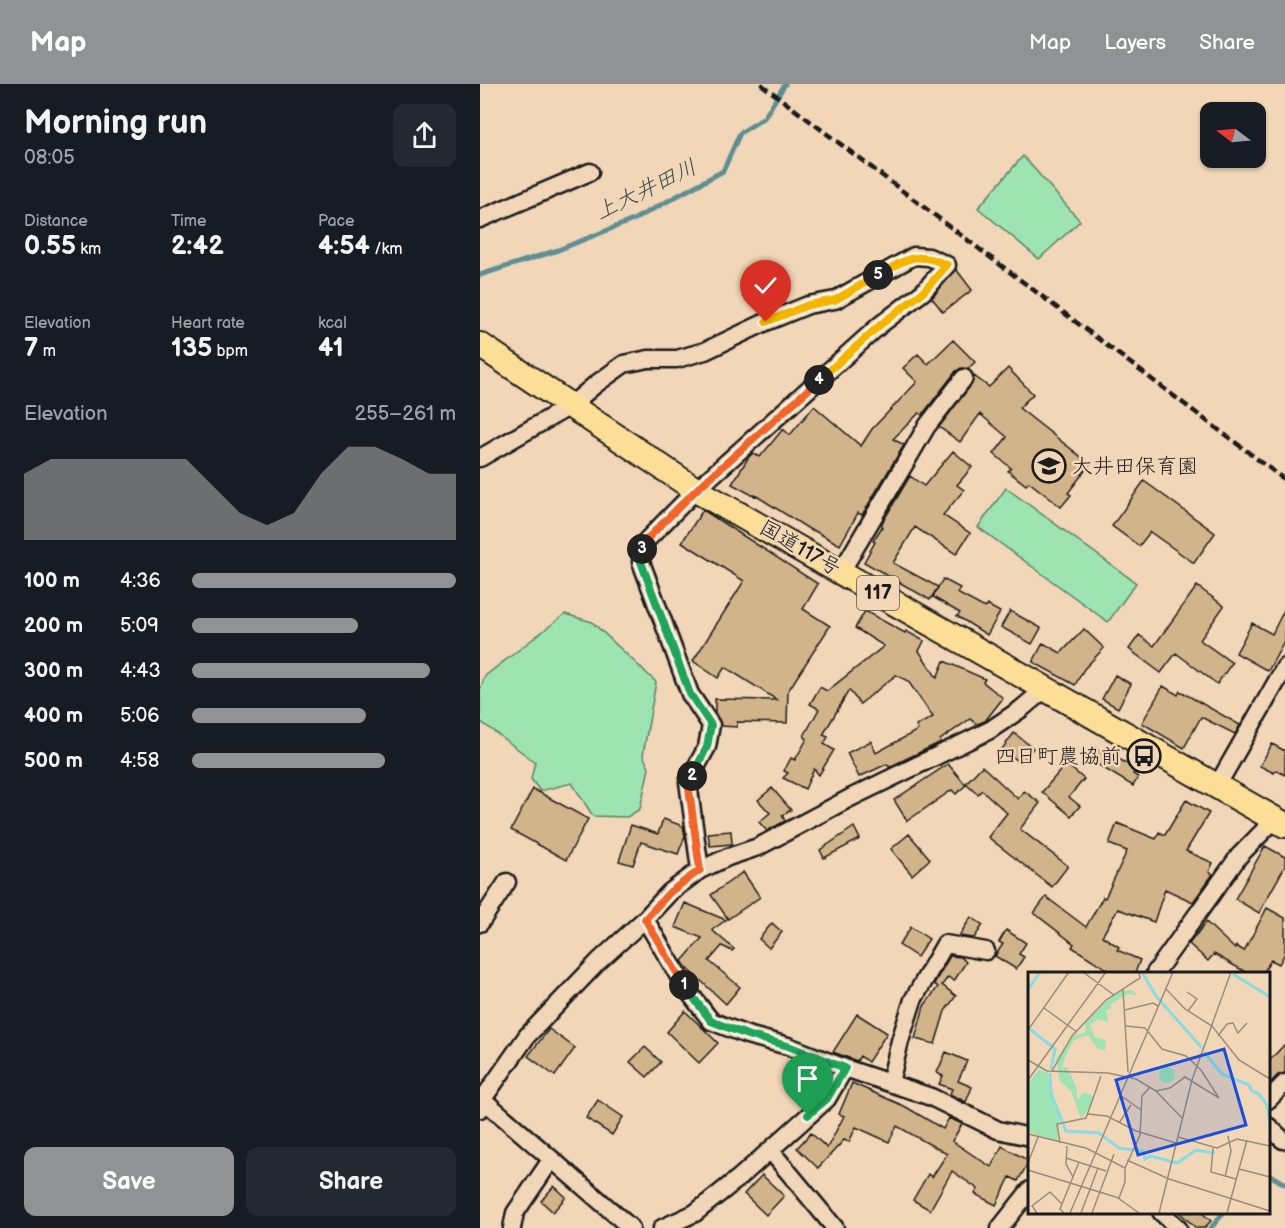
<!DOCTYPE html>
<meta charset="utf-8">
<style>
body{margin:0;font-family:"Balsamiq Sans","Klee One",sans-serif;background:#242831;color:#f1f3f6;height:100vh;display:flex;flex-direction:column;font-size:22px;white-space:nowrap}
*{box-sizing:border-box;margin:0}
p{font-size:20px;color:#9ea1a6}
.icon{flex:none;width:33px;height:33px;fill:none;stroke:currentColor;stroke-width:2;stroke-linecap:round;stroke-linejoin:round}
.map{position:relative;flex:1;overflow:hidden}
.drawer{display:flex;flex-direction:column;background:#171b24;width:480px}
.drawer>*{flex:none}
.needle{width:39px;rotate:286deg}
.tools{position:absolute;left:720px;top:18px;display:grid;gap:12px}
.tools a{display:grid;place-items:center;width:66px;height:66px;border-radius:12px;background:#171b24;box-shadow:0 2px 4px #0004;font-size:30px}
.pin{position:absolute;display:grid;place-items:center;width:51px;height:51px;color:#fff;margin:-62px -26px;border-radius:50% 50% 50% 0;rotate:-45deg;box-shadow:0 0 6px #0007}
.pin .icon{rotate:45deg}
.km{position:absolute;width:30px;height:30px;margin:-15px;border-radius:50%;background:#222;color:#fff;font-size:16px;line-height:30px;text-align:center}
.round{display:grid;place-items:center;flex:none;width:63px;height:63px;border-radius:12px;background:#242831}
.overview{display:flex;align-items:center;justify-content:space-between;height:102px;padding:0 24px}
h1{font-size:33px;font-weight:600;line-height:45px}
.metrics{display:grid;grid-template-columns:repeat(3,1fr);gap:9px;height:102px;padding:6px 24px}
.metrics div{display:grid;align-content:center}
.metrics b{font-size:26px;font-weight:600}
.metrics small{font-size:16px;font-weight:400}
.metrics p{font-size:16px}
.chart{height:168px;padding:12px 24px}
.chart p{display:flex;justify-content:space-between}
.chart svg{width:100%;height:108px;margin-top:6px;fill:#919294;opacity:.7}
.primary-button{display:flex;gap:12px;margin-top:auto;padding:12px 24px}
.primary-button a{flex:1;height:69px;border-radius:12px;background:#919294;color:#fff;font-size:24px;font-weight:600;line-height:69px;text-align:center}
.primary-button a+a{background:#242831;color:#f1f3f6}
ul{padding:0 24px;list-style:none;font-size:20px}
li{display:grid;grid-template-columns:96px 72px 1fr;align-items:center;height:45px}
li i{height:15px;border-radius:8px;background:#919294}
header{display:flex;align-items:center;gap:36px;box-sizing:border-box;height:84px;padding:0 30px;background:#919294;color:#fff}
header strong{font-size:28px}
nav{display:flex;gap:33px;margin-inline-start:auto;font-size:21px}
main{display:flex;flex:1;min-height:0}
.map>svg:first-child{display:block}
.green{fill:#9de4b2;stroke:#5c8067;stroke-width:1.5}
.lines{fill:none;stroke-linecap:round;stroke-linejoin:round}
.stream{stroke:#5e8f93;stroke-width:5}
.building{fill:#d2b48a;stroke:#1c1c1c;stroke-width:1.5}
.minor-casing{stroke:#1c1c1c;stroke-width:21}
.highway-casing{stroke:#1c1c1c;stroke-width:28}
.minor{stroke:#f1d6b8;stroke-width:16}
.highway{stroke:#fcde96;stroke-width:24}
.rail{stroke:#1c1c1c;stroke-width:4.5;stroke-dasharray:9 4.5;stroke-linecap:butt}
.split-1-casing{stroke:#fff;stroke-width:12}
.split-2-casing{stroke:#fff;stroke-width:12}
.split-3-casing{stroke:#fff;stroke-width:12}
.split-4-casing{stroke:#fff;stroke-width:12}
.split-5-casing{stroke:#fff;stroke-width:12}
.split-6-casing{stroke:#fff;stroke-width:12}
.split-1{stroke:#22a559;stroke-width:8}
.split-2{stroke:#f0652b;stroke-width:8}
.split-3{stroke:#22a559;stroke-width:8}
.split-4{stroke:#f0652b;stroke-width:8}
.split-5{stroke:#f5b400;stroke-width:8}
.split-6{stroke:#f5b400;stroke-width:8}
.labels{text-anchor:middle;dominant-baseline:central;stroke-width:5;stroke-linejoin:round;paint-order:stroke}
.shield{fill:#f1d6b8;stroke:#5c544b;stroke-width:1.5}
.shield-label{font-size:20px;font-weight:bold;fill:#1c1c1c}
.poi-label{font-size:21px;fill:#1c1c1c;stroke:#f1d6b8;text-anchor:start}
.street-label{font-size:21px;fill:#1c1c1c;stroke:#f1d6b8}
.water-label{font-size:22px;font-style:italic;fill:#384c4e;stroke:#f1d6b8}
.inset-river{fill:none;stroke:#8adce2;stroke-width:3}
.inset-road{fill:none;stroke:#9c8c7a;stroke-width:1.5}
.view{fill:#1d4ed8;fill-opacity:0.15;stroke:#1d4ed8;stroke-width:3}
.inset-edge{fill:none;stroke:#1c1c1c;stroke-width:3}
</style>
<header>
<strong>Map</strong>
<nav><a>Map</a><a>Layers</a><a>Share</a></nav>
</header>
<main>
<section class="drawer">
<div class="overview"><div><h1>Morning run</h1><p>08:05</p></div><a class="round"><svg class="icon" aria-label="share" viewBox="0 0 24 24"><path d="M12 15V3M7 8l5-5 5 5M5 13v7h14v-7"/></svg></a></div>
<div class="metrics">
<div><p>Distance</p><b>0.55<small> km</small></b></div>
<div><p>Time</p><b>2:42</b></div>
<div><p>Pace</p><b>4:54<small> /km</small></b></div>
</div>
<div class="metrics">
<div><p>Elevation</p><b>7<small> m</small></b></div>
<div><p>Heart rate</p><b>135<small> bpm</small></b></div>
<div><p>kcal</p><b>41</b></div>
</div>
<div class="chart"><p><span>Elevation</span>255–261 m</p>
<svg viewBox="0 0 160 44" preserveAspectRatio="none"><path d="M0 44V17L10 11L20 11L30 11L40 11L50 11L60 11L70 22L80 33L90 38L100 33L110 17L120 6L130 6L140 11L150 17L160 17V44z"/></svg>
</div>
<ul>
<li><b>100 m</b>4:36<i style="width:100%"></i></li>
<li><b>200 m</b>5:09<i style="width:63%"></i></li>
<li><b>300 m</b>4:43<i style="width:90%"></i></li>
<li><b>400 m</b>5:06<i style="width:66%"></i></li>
<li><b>500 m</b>4:58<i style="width:73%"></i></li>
</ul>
<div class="primary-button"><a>Save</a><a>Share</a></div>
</section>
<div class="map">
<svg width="805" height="1144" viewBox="0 0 805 1144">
<rect width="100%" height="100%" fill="#f1d6b8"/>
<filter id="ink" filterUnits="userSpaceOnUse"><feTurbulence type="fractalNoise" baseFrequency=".0167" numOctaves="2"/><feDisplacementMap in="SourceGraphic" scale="12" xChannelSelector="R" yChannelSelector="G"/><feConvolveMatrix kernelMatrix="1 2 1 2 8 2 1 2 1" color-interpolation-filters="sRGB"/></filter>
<g filter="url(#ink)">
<path class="green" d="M543,72L600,137L559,175L498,124Z
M526,404L656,499L628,538L498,443Z
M85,530L112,538L176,598L163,671L169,684L160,725L147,733L113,732L92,699L60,707L51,695L55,678L0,637V606L5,592Z"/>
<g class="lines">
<path class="stream" d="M0,191L78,166L153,136L243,87L260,49L284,34L305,0
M788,1090L805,1100
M731,1144L744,1128"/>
</g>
<path class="building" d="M476,185L492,206L463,228L452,214Z
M473,256L495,278L488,285L481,284L476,287L442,331L439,329L413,355L424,361L382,431L378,429L360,461L333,446L332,447L275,411L274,412L252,400L268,374L273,369L280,373L303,345L310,351L334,322L381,362L392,345L437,298L423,284L438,270L448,280Z
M528,284L553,310L539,324L610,380L588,409L591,411L581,423L549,398L546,401L528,387L531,384L514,370L527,353L500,330L480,358L459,343L492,300L494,292L509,303Z
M473,367L492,383L477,401L484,406L463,431L490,449L476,470L435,443L413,479L458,503L450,516L384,478L395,458L393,457L402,443V439L430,392L444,402Z
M664,397L735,449L714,479L670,448L659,462L632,442Z
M223,426L338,500L323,525L350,542L308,607L307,639L257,638V643L241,642L235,628V615L297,616L245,583L238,594L213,577L264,497L202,458Z
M463,495L480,504L477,509L505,524L507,521L520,528L507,551L477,532L480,529L453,513Z
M717,502L744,522L720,556L752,579L737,600L696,569L681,589L649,565L659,551L674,562Z
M805,524V556L788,587L756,569L772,539L792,550Z
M385,527L425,549L426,547L444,557L439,567L457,594L464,577L505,595L503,598L523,614L505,637L497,640L490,635L460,656L461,658L409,683L407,680L379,693L367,669L391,657L396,669L438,646L436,642L453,633L428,597L416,591L380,620L369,606L343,651L348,653L344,660L354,666L339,691L334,685L325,705L303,694L308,689L304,687L311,674L315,676L327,655L324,652L339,625L330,620L340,603L347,607L404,562L375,544Z
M530,527L561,544L552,560L521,543Z
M604,545L624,564L604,585L595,601L553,578L563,559L581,569Z
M635,591L651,600L638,624L622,615Z
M683,602L698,611L700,607L760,641L755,650L721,633L704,664L662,639Z
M534,649L553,664L541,679L522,665Z
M792,660L805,667V691L796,686L794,689L780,682Z
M615,663L637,678L639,675L656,685L653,690L658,693L653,702L607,674Z
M468,680L486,701L476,710L472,706L427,737L414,716Z
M586,680L604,695L589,713L600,722L591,732L562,708Z
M502,682L538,715L544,707L560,719L540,745L588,782L572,803L508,753L527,729L502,706L498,710L486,699Z
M292,704L311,726L302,731L305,737L287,747L279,738L290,729L278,716Z
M53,705L108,735L86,776L31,746Z
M706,716L729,729L706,767L733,779L729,788L733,790L713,818L685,805L674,838L638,825L622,852L639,863L637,866L660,876L655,889H633L592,863L594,860L554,829L566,813L606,843L623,813L625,814L647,767L629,760L637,739L676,755L679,748L685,751Z
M183,735L203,742L205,752L198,770L161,758L153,781L139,777L151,741L178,750Z
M374,743L380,755L344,774L340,766Z
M251,747L252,760L230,762L228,749Z
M429,750L450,775L432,791L411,765Z
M785,762L805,773V782L779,829L755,815Z
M263,788L280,813L248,835L231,811Z
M205,819L246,836L232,846L254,865L252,867L242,862L229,877L260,903L246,920L206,883L202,877L222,854L195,843Z
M787,824L805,834V869L799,880L791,876L783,889H767L734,870L728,877L709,860L726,838L755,865L756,862L764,867Z
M491,833L503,841L494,854L479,852Z
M292,839L302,848L289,864L279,855Z
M431,843L449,855L437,873L419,861Z
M526,846L546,859L539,870L544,873L536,885L515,872L523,860L519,858Z
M470,872L481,873L486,878L474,897L468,893L462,901L476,912L465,927L455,960L435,955L444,922L458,903L454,900Z
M205,927L238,959L219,979L187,948Z
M377,930L407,949L388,978L380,972L377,977L353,968Z
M69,945L95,964L75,992L48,972Z
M805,960V989L798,991L791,998L789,996V977Z
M165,963L181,978L167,993L150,978Z
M466,968L487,977L478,997L492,1003L486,1018L470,1010L472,1005L459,1000L463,992L457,989Z
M372,999L426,1023L463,1045L469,1034L482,1040L472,1057L511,1083L522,1062L549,1077L538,1097L530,1093L516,1121L495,1110L498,1105L472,1087L450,1126L433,1116L448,1090L452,1093L467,1070L417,1042L409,1058L376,1043L369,1058L364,1056L338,1084L317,1064L331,1049L347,1064L364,1032L359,1030Z
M118,1016L143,1033L132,1051L106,1034Z
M282,1091L304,1112L286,1131L264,1110Z
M74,1102L86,1113L73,1128L61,1117Z
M699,1128H721L731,1137L724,1144H716Z"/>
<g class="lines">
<defs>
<path id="minor" d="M0,135L110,88
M0,374L90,322L116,300L144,280L168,275H197L225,267L286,238L328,221L355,216L434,172L449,173L467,181L443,208L400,241L216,406L163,460L161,478L210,610L231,641L227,663L208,698L220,786
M361,488L447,342L484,294
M737,702L805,583
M165,835L205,903L231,937L267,951L308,962L365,984L451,1013L518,1046L550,1053
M0,839L27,798
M675,889L759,772L795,735
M410,999L420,957L433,916L465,860L506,867
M0,1013L151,1144
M788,1016L805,999
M0,1025L3,1015L47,952L119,877L165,835L190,808L220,786L248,773L278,763L370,714L510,646L541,625L566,604
M788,1042L803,1056
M290,1066L355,1144
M681,1128L698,1144
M32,1144L35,1129L71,1076
M182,1144L215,1129L260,1093L347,1015L365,984
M520,1144L550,1106"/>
<path id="highway" d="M0,261L216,406L805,741"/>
</defs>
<use href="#minor" class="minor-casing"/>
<use href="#highway" class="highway-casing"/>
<use href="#minor" class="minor"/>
<use href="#highway" class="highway"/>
<path class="rail" d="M281,0L805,396"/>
</g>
</g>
<g class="lines" filter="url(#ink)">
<defs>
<path id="split-1" d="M204,901L231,937L267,951L308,962L365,984L347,1015L328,1031"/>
<path id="split-2" d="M204,901L165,835L190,808L220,786L208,698L212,692"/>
<path id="split-3" d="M162,465L161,478L210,610L231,641L227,663L212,692"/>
<path id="split-4" d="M162,465L163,459L216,406L339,296"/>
<path id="split-5" d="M339,296L400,241L443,208L467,181C434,166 428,175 398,191"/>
<path id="split-6" d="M286,238L328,221L355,216L398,191"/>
</defs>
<use href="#split-1" class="split-1-casing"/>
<use href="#split-2" class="split-2-casing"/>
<use href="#split-3" class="split-3-casing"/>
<use href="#split-4" class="split-4-casing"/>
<use href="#split-5" class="split-5-casing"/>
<use href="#split-6" class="split-6-casing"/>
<use href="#split-1" class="split-1"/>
<use href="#split-2" class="split-2"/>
<use href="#split-3" class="split-3"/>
<use href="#split-4" class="split-4"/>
<use href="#split-5" class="split-5"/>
<use href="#split-6" class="split-6"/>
</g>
<defs>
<symbol id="school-ring" viewBox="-11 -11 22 22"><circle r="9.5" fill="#f1d6b8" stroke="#1c1c1c" stroke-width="1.5"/><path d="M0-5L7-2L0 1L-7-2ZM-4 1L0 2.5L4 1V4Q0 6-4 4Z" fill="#1c1c1c"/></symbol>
<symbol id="bus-ring" viewBox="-11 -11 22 22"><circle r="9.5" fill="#f1d6b8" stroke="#1c1c1c" stroke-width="1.5"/><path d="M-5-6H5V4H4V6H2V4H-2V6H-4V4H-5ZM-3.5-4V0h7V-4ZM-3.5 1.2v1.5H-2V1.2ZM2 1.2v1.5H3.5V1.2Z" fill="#1c1c1c"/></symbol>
</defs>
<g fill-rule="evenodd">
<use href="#school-ring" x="550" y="363" width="38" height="38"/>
<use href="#bus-ring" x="645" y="653" width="38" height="38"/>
</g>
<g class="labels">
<rect class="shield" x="377" y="492" width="42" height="34" rx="4.5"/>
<g class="shield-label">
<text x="398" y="509">117</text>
</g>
<g class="poi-label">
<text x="592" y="382">大井田保育園</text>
<text x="641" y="672" text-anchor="end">四日町農協前</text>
</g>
<g class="street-label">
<text transform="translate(320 464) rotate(30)">国道117号</text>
</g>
<g class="water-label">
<text transform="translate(166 106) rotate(-26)">上大井田川</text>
</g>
</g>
<g transform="translate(548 888)">
<rect width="242" height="242" fill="#f1d6b8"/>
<path d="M104,18L109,23L99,22L83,32V37L78,38L80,50L70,47L62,53L66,65L78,68L77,78L70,77L60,63L46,68L38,83L34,95L40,96L49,117V128L56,120L65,124L62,136L53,146L43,119L32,109L28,87L43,65L58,60L57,51L78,30L92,19ZM131 103a8 8 0 1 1 16 0a8 8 0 1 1-16 0ZM11,97L20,101L22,121L32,147L29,169L0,160V112Z" fill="#9de4b2"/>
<path class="inset-river" d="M114,0L128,24L174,76M205,2L242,25M0,18L12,0M2,57L27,77L23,97M176,80L194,102L221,113L224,119L231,122L239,133L242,151M22,101L23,121L38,159L71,161L91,176L115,179L117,187L123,184L149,191L168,178L187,181"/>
<path class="inset-road" d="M55,0L86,23M138,17L157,37L184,54L211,88L242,107M95,18L100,100M159,20L169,27L160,39M16,36L49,60M97,38L125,31L130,34M98,54L117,56L134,77L158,84L173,98L191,126M0,58L41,0M190,64L199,52L205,51L210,61L219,51M0,88L19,99L80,101L108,107L128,119L154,146M24,99L44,64L78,28L112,6L111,0M0,108L78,0M128,119L142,116L157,105L191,126M92,123L113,138M60,142L79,144L108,159L148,171M91,151L103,133M0,162L58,176L97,196M150,165L189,176L209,167L242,174M32,171L29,152L58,146L73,104M39,174L38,192L45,205M185,176L183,200L208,207M38,186L78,199M99,188L141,207L242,239M0,191L10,165M211,197L242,205M0,198L91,226L97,210V196L112,163L114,124L122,115M197,205L203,179L200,164M90,226L111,241M9,241L4,234L22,220L34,232M36,241L32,237L51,190M42,241L145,0M53,241L70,196M64,241L86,182M131,241L164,108L203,0M199,241L219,168"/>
<path class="view" d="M196,77L218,153L110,183L88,108Z"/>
<rect width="242" height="242" class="inset-edge"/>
</g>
</svg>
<div class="tools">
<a><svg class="needle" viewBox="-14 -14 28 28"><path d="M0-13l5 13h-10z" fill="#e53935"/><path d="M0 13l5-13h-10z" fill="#9ea1a6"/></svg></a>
</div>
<div class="pin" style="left:328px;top:1031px;background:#1e9e55"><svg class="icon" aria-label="arrive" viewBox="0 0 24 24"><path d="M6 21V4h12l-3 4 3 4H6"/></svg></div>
<div class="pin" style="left:286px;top:238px;background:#d93025"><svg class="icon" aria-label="check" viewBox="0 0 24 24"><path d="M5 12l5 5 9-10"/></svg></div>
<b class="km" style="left:204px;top:901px">1</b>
<b class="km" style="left:212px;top:692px">2</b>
<b class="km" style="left:162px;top:465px">3</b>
<b class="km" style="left:339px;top:296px">4</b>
<b class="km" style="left:398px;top:191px">5</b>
</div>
</main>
